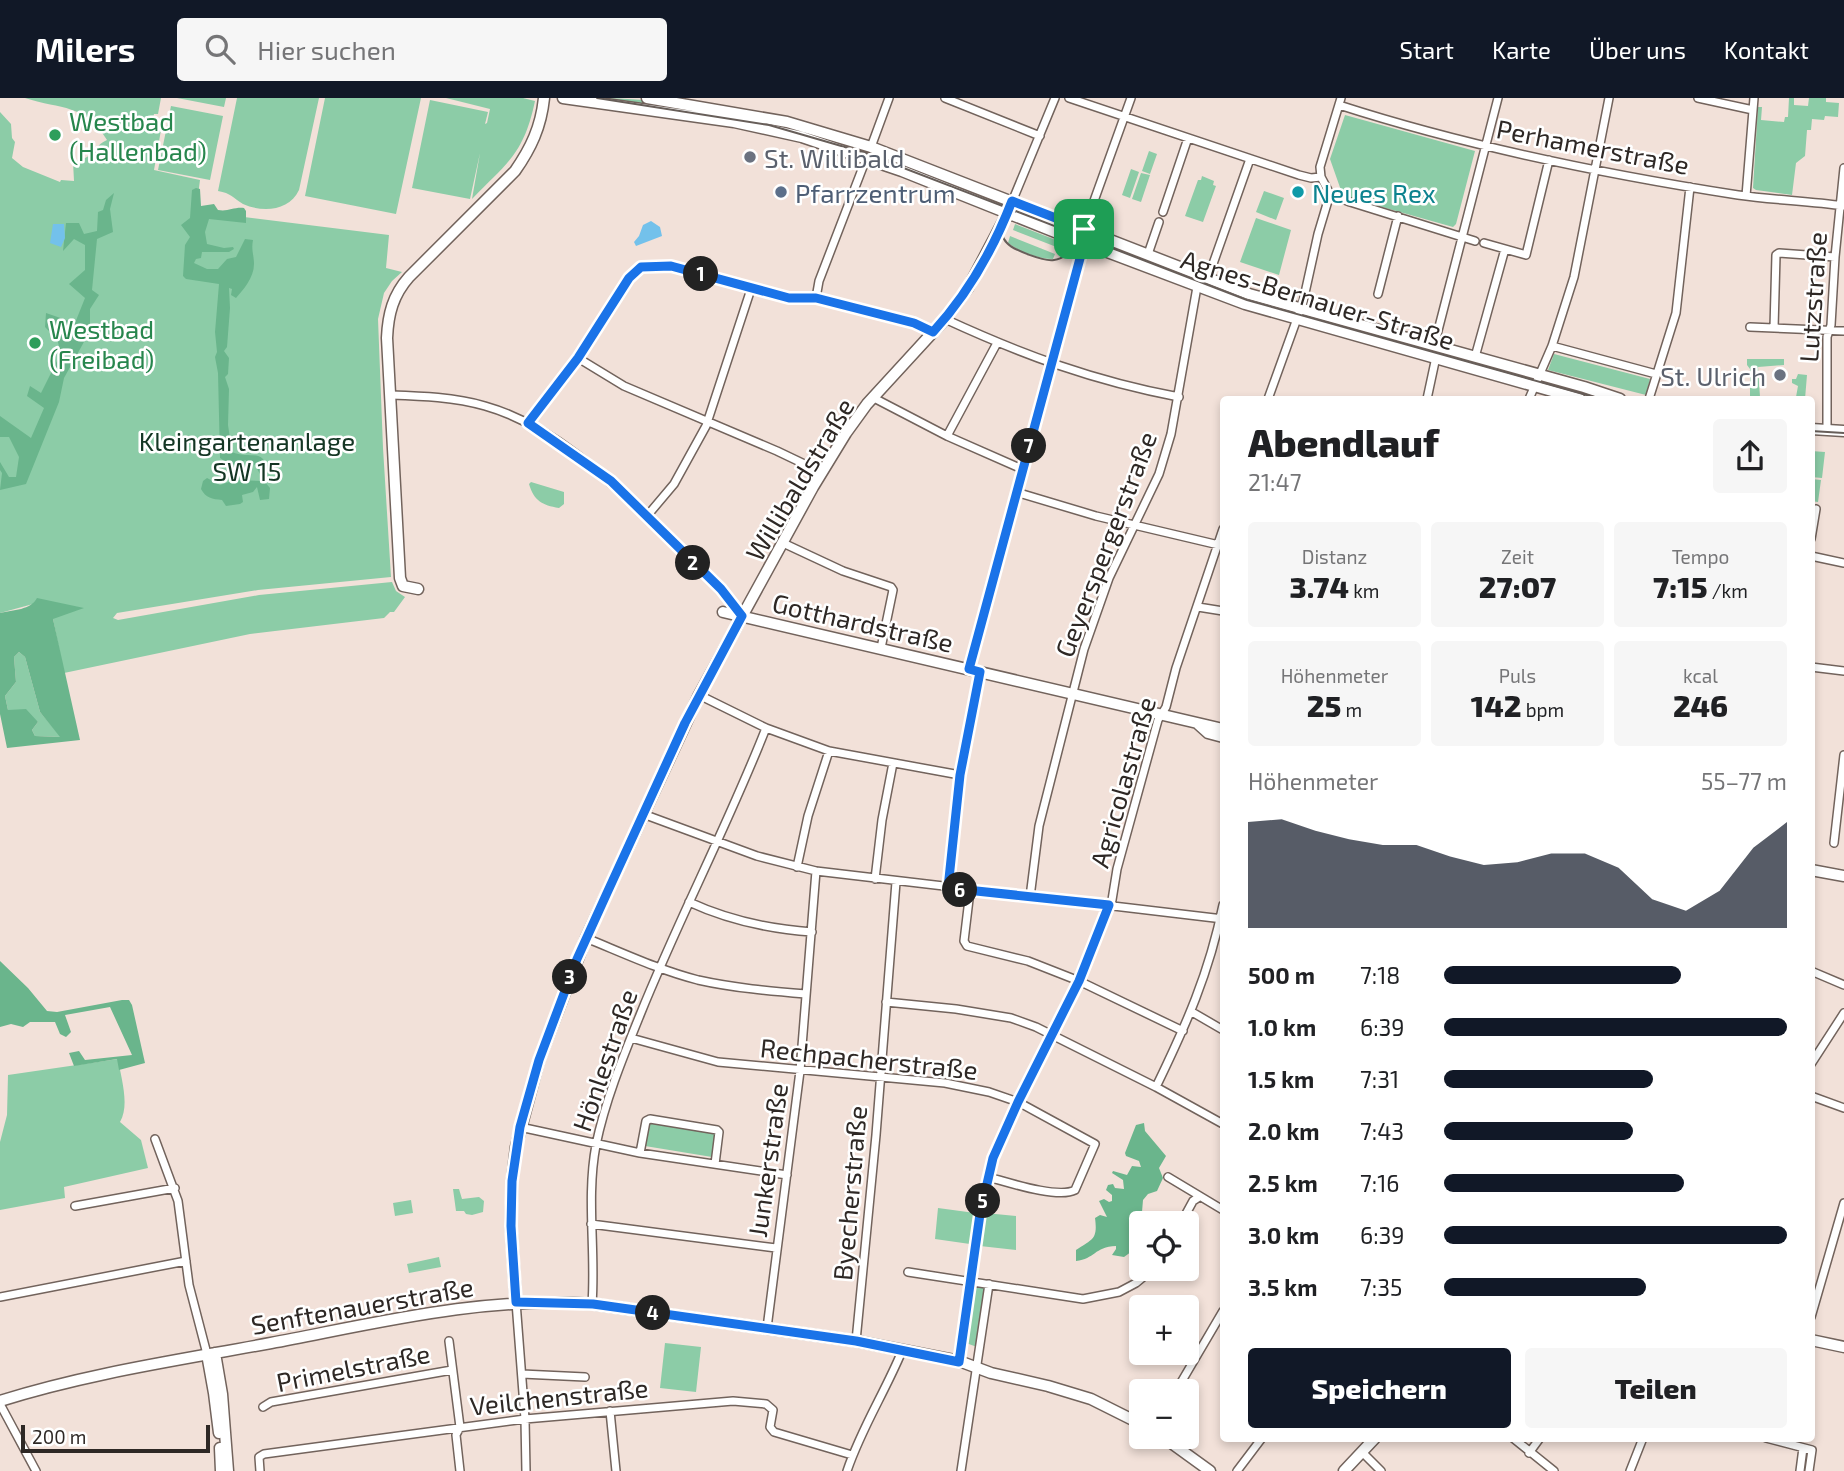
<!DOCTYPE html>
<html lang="de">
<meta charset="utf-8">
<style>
body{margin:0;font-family:"Exo 2",sans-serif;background:#f6f6f6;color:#202124;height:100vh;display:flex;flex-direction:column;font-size:26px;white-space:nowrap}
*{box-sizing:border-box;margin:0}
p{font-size:23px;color:#757577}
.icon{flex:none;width:38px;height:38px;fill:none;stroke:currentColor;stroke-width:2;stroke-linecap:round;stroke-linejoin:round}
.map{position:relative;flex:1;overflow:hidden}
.panel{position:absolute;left:1220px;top:298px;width:595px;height:1046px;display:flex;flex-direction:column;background:#fff;border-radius:7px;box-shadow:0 4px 10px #0003}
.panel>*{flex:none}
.buttons{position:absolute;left:1129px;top:1113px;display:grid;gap:14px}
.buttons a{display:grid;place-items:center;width:70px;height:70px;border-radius:7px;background:#fff;box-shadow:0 4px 10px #0003;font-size:35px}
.scale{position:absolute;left:21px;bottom:18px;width:189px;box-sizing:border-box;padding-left:7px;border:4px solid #2e2825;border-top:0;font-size:19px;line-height:24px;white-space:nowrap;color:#2e2825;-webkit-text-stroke:5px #fff;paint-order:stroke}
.pin{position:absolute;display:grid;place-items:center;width:60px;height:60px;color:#fff;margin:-30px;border-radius:14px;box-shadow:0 4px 10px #0006}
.km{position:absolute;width:35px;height:35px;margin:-18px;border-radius:50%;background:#222;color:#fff;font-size:19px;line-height:35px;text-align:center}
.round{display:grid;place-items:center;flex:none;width:74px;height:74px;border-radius:7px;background:#f6f6f6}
.summary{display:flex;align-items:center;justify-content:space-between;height:119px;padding:0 28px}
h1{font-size:38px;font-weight:800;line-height:52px}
.stats{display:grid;grid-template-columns:repeat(3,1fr);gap:10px;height:119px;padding:7px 28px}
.stats div{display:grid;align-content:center;border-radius:7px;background:#f6f6f6;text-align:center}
.stats b{font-size:30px;font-weight:800}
.stats small{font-size:19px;font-weight:400}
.stats p{font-size:19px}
.chart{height:196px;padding:14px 28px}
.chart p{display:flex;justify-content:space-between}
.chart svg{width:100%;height:126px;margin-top:7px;fill:#111827;opacity:.7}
.action{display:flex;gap:14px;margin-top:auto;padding:14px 28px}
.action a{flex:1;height:80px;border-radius:7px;background:#111827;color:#fff;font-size:28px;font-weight:800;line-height:80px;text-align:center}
.action a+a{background:#f6f6f6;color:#202124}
ul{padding:0 28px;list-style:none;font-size:23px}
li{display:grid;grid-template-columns:112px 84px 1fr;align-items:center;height:52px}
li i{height:18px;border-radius:9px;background:#111827}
header{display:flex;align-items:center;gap:42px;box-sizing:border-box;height:98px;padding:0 35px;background:#111827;color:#fff}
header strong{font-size:33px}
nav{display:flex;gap:38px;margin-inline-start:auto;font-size:24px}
.search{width:490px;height:63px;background:#f6f6f6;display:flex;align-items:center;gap:18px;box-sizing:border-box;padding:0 24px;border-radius:7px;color:#757577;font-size:26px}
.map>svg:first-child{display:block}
.green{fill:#8ccca7}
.forest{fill:#6ab58c;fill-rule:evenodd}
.water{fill:#73c1eb}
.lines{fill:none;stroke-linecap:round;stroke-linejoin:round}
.street-casing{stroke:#72635c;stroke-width:10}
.secondary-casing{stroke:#72635c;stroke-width:13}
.street{stroke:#fff;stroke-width:7}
.secondary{stroke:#fff;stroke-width:10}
.tram{stroke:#675e59;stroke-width:2}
.route-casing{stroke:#fff;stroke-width:14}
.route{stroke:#1a73e8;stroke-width:9}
.leisure-dot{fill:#2e9e5b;stroke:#fff;stroke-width:2.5}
.worship-dot{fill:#6b7280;stroke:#fff;stroke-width:2.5}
.service-dot{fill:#5c6f8a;stroke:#fff;stroke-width:2.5}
.culture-dot{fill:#0f9aa8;stroke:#fff;stroke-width:2.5}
.labels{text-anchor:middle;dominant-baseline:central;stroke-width:5;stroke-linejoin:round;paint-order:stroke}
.leisure-label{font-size:26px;fill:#27864d;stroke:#fff;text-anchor:start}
.street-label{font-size:26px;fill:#2e2825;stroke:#fff}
.worship-label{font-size:26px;fill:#5b616d;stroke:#fff;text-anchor:start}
.service-label{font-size:26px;fill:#4e5e75;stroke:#fff;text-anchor:start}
.culture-label{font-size:26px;fill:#0d838f;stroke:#fff;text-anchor:start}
.park-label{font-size:26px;fill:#143624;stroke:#fff}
</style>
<header>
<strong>Milers</strong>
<div class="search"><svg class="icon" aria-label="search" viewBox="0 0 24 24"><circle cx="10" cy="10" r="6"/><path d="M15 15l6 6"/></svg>Hier suchen</div>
<nav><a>Start</a><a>Karte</a><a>Über uns</a><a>Kontakt</a></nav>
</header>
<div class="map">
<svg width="1844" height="1373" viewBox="0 0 1844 1373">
<rect width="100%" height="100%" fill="#f2e1d9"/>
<path class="green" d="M25,0H161L158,16H154L151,30L161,32L154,72L200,82L196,113L389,137L386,170L402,174L392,183L384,195L378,221L383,350L391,479L258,492L117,515L113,520L118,522L259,497L392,484L396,493L405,499L394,514H390L384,520L250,536L64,575L53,521L33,506L0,515V14L11,26L12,40L15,44L12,60L23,69L60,84L61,82L74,83L73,64C97,59 93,48 107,42C84,5 62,12 25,0Z
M177,0H226L224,9Z
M237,0H319L299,92C289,113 263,115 243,106C233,100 231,95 218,93Z
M325,0H421L396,116L305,98Z
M446,0H523L535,3C524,56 507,65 472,101L480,55L470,101L412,90L430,2L488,14L485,26L487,25L490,11Z
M598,0C688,0 776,26 862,48L859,56L834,47L598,4Z
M1789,0H1794V7L1808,8L1809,0H1826V4L1839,5L1838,19L1825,18L1824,22L1812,21L1811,32H1807L1805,58L1796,65L1792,97L1756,92L1753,90L1758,9H1762L1761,22L1784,24L1785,19H1788Z
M171,8L223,18L210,82L158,72Z
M1345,17L1475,53L1456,126L1453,129L1343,98L1330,61Z
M866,49L999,101L997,109L863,58Z
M1149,53L1157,56L1150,76L1142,73Z
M1131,71L1139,74L1130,100L1122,97Z
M1141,75L1150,77L1141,104L1132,101Z
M1202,78L1214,83L1213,87L1216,88L1203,124L1185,118L1198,82H1201Z
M1264,93L1284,100L1276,122L1256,114Z
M1256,120L1291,132L1279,177L1240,164Z
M1015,126L1061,144L1059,150L1013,132Z
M1010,138L1055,156L1053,161C1039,161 1020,154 1008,145Z
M1105,143L1294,211L1291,218L1103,150Z
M1310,215L1523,277L1521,283L1308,223Z
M1554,256L1650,281L1646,297L1548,272Z
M1747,261H1784V267L1758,269L1760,299H1796L1798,288L1792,285V281H1796L1798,276L1807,277L1805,301H1750V271L1747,267Z
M1811,353L1825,354L1822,380L1811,379Z
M1811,381L1821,382L1818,404L1811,403Z
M531,384L564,394V406L559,410C542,407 534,403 529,386Z
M19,554L25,559L40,614L61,639L35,638L32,632L38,624L8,612L5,598L16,584L14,559Z
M118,961C121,980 130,1007 120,1024L141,1042L148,1070L64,1089L65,1100L0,1112V1044L7,1017L8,977Z
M650,1024L716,1035L712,1059L645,1048Z
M453,1091H459L462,1101L479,1099L484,1103L483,1114L472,1117L466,1116L464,1113H456Z
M411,1102L413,1115L395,1118L393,1105Z
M938,1110L975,1115L970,1146L935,1141Z
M985,1115L1016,1118V1152L980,1148Z
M439,1159L441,1169L409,1175L407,1166Z
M976,1188L985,1189L977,1249L966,1245L974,1190Z
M665,1245L701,1249L696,1294L660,1290Z"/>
<path class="forest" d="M196,90L200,91L201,108L214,106L218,112C228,114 233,109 244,110L246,113V125L209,121L205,134L207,146L224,150L233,149L234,151L229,154H202L201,160L196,161L194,165L207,171H218L227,161L236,159L245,141L253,142C251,152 254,157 254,166C254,180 243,192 236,200L231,197L232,191L229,190L230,210L227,249L224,253L229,260L228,276L225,279L229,291L228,327L232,354C249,362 268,348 266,377L260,376L255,367L245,362L239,367L229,366L220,360L218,275L215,259L217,254L215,234L219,186L186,181L183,178L185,147L190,139L181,127L190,120L192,92Z
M114,95L110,111L113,134L97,141L92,192L99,197L90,211V233L64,280L59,304L26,386L0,392L2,375L0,372V364L9,379H16L19,359L9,339H0V318L31,340L44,310L27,298L30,288L41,295L61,255L57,241L45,229L46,215L75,225L85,200L69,186L85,172V147L74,141L63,153L66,125H79L84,136L97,133L98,114L103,112L106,102Z
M207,380L220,387L235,382L264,383L270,390L269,401L260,402L257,389L253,394L242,397L243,404L240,406L226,408L222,402C212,401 206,400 201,391L203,383Z
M37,500L84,510L53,521L80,642L7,650L0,616V515C13,512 31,512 37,500ZM19,554L25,559L40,614L60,639L35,638L32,632L38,624L26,611L8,612L5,598L16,584L14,559Z
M0,863L28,890L47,913L57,914L122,902H129L132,907L145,965L119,972L117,961L74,968L69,955L79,953L85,962L132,957L110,909L65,917L71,934L66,939L60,936L55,924H30L23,929L11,926L0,929Z
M1144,1025L1145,1033L1166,1058L1159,1070L1163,1080L1157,1093L1148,1096L1143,1102L1142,1114L1130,1132L1131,1138L1135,1143V1151L1124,1159L1112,1157L1116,1151V1148C1094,1149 1095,1161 1076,1163V1152C1092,1141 1098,1142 1095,1120L1100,1117L1107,1119L1099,1103L1104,1101L1109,1104L1112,1103V1097L1106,1092L1108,1087L1113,1086L1115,1090L1124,1091L1123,1082L1112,1075L1113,1073L1127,1077L1132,1068L1141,1069L1139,1063L1126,1058L1125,1055L1136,1027Z"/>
<path class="water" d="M651,123L660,129L662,138L636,148L634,144L639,138L643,127Z
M53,126H64L65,140L61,149L50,145Z"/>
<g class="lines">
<defs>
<path id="street" d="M945,0L1040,38
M1069,0L1299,77L1311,80L1321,79
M1698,0L1753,12
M1339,7C1469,49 1603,76 1738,97C1773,102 1809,103 1844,108
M871,49L889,0
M1330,96L1350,104L1475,143
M1746,98L1754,0
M1163,114L1188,40
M1007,116L1055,0
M1484,145L1526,157L1549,62
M1148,156L1159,124
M1208,180L1250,61
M1378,196L1398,118
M816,200L819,183L866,61
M945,221C1023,257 1094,283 1179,299
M1750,229L1844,233
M1774,230L1776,157L1779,155L1835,159
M1434,248L1498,0
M1552,248L1656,276
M1475,259L1505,151
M578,260L624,288L777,353L821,374
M390,297C421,298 454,299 485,308C559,329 616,389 669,441C694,467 721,489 742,518
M872,299L947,338L1022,371
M1268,301L1303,204L1318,136L1330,96L1321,79L1320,69L1341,0
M1427,301L1436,259
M1529,301L1552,248L1574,179L1609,0
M1649,301L1676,215L1690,89
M528,325L578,260L629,180L641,169L671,168L789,200H816L912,224L933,234
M1827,332V239L1831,227L1835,159L1844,70
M947,338L997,245
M1016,394L1096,418L1223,448
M647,418L674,386L706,328L751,191
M1811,441L1816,411
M783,445L843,473L891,489L893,492L881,550
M1811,458L1844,465
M1198,509L1223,513
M1811,569L1844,573
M969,571L1082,153L1081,139L1131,0
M699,597L766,630L829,653L960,677
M643,716L757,758L816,773L1223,821
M1834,745L1844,657
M797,769L808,718L829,653
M875,781L882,722L893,665
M948,790L960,677L980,574
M970,793L964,843L967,848L1028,863L1079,883L1183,933
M1030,799L1039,728L1084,551L1109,480L1159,376L1171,336L1197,189
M689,804C728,822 769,831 812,834
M586,840C623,855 659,872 698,882C734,890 770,893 806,896
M1811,873L1844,887
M886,904L956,911L1011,920L1036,929L1156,989L1223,1026
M1192,914L1223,932
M631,940L718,964L945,985L989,994L1018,1004L1095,1046L1075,1092C1058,1101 1007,1084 988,1079
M1811,966L1844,915
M1156,989C1186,927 1209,876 1223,807
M1811,998L1844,1010
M520,1029L640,1055L787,1077
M155,1041L178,1103L189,1187L207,1256
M640,1055L646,1023L650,1021L717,1032L719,1034L715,1066
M1168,1079L1223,1112
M75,1108L175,1090
M1181,1125L1193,1103L1199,1099
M591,1126L776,1150
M908,1174L1083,1201L1119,1194L1136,1185L1153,1171
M0,1199L186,1163
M516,1204L525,1321L526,1373
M592,1206C596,1153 586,1100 596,1047C605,1003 623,959 640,917C679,820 728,727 766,630
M1811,1219L1844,1105
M767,1230L800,973L816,773
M449,1243L460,1329L456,1337L460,1373
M856,1243L876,1037L896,784
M959,1263L980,1116L993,1061L1018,1004L1079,883L1104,816L1112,802L1117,771L1158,622L1166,609L1176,570L1223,431
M522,1276L585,1279
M1176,1293L1223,1213
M0,1306L36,1373
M263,1309L271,1304L452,1272
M610,1313L616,1373
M1513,1340L1554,1373
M1766,1340L1812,1352L1809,1373
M1362,1354L1381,1373
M1529,1355L1540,1340
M260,1373L259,1359L264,1356L525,1321L733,1303L766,1306L773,1312L770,1329L774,1334L852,1357
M847,1373C861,1331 885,1294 902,1253
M961,1373L989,1186
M1237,1373L1262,1340
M1630,1373L1643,1340
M1800,1373L1803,1350"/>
<path id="secondary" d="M563,0L734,24L802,39L902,73L1065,138L1245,206L1580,301
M647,0L787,24L871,49L1249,196L1584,289L1620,301
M1811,331L1844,333
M418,491L403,488L400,480L387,240C388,216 393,197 409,179L515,73C531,50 541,29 544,0
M723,514L1223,631
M1198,626L1208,635L1223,639
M1811,772L1844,778
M516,1204L511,1128L512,1083L516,1049L539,962L586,840L699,597L813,389L846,335L867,306L945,221L968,190L1007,116
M1811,1242L1844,1249
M215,1255L222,1296L228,1373
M207,1256L214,1295L219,1335
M0,1303C89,1275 180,1262 271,1245C377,1225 483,1198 592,1206L856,1243L959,1263L991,1275L1048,1288L1091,1301L1141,1326
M1163,1339L1210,1373
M220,1350L221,1373
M1344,1373L1375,1340"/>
</defs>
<use href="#street" class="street-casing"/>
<use href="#secondary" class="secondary-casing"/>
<use href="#street" class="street"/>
<use href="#secondary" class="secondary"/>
<path class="tram" d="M597,0L769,27L862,54L1247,202L1601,301
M1021,113L1011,114L1002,124C1001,132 1001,139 1007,145C1013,152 1045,164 1054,162C1070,160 1077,144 1094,144
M1811,333L1844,335"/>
</g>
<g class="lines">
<defs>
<path id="route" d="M1012,103L1084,131L1082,153L969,571L980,574L960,677L948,790L1109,807L1079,883L1018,1004L993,1060L980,1116L959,1264L856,1243L593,1206L516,1204L511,1128L512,1083L520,1029L539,962L577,861L607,795L685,625L742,518L721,491L611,383L528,325L578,260L629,180L641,169L671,168L789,200H816L914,225L933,234C968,196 993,152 1012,103Z"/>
</defs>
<use href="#route" class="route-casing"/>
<use href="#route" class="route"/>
</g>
<g class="leisure-dot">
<circle cx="55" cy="37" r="7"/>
<circle cx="35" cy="245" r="7"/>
</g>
<g class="worship-dot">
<circle cx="750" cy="59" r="7"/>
<circle cx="1780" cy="277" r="7"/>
</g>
<circle class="service-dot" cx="781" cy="94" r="7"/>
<circle class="culture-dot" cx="1298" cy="94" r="7"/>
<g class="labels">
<g class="leisure-label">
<text x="69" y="22">Westbad<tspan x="69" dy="30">(Hallenbad)</tspan></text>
<text x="49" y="230">Westbad<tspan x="49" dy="30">(Freibad)</tspan></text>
</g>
<g class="street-label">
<text transform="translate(1593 48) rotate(11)">Perhamerstraße</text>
<text transform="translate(1812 199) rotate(-86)">Lutzstraße</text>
<text transform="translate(1318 201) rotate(17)">Agnes-Bernauer-Straße</text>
<text transform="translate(799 381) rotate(-59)">Willibaldstraße</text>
<text transform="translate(1105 446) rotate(-69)">Geyerspergerstraße</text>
<text transform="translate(863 524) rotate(13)">Gotthardstraße</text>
<text transform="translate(1122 684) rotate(-74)">Agricolastraße</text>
<text transform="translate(869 960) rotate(6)">Rechpacherstraße</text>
<text transform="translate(604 962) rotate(-71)">Hönlestraße</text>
<text transform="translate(767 1062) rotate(-82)">Junkerstraße</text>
<text transform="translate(849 1095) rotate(-85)">Byecherstraße</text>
<text transform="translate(362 1207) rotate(-10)">Senftenauerstraße</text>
<text transform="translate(353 1269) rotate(-11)">Primelstraße</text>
<text transform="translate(559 1298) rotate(-6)">Veilchenstraße</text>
</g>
<g class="worship-label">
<text x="764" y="59">St. Willibald</text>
<text x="1766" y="277" text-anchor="end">St. Ulrich</text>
</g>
<g class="service-label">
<text x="795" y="94">Pfarrzentrum</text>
</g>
<g class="culture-label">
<text x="1312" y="94">Neues Rex</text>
</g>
<g class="park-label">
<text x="247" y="342">Kleingartenanlage<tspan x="247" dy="30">SW 15</tspan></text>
</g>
</g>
</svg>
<div class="buttons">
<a><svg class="icon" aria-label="locate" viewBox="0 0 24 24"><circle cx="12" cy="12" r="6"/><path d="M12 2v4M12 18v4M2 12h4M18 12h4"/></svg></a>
<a>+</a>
<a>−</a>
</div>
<div class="scale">200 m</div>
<div class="pin" style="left:1084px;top:131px;background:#1e9e55"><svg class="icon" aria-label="arrive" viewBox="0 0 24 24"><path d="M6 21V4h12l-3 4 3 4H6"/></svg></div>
<b class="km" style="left:701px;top:176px">1</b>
<b class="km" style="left:693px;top:465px">2</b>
<b class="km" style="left:570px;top:879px">3</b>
<b class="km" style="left:653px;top:1215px">4</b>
<b class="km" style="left:983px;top:1103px">5</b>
<b class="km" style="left:960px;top:792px">6</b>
<b class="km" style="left:1029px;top:348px">7</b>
<section class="panel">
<div class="summary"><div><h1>Abendlauf</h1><p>21:47</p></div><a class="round"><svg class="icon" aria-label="share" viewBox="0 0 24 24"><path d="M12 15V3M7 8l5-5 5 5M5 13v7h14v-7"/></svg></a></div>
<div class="stats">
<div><p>Distanz</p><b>3.74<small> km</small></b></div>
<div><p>Zeit</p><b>27:07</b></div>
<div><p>Tempo</p><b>7:15<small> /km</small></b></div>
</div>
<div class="stats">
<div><p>Höhenmeter</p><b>25<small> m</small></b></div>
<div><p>Puls</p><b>142<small> bpm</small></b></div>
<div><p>kcal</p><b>246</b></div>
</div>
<div class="chart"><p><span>Höhenmeter</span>55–77 m</p>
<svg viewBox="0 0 160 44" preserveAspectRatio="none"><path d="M0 44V7L10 6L20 10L30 13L40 15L50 15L60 19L70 22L80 21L90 18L100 18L110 23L120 34L130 38L140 31L150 16L160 7V44z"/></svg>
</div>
<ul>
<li><b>500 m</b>7:18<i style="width:69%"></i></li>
<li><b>1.0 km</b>6:39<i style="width:100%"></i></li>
<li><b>1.5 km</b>7:31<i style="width:61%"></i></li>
<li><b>2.0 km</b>7:43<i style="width:55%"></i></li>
<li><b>2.5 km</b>7:16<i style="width:70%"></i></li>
<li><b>3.0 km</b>6:39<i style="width:100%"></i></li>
<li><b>3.5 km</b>7:35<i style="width:59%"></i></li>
</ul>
<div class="action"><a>Speichern</a><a>Teilen</a></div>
</section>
</div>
